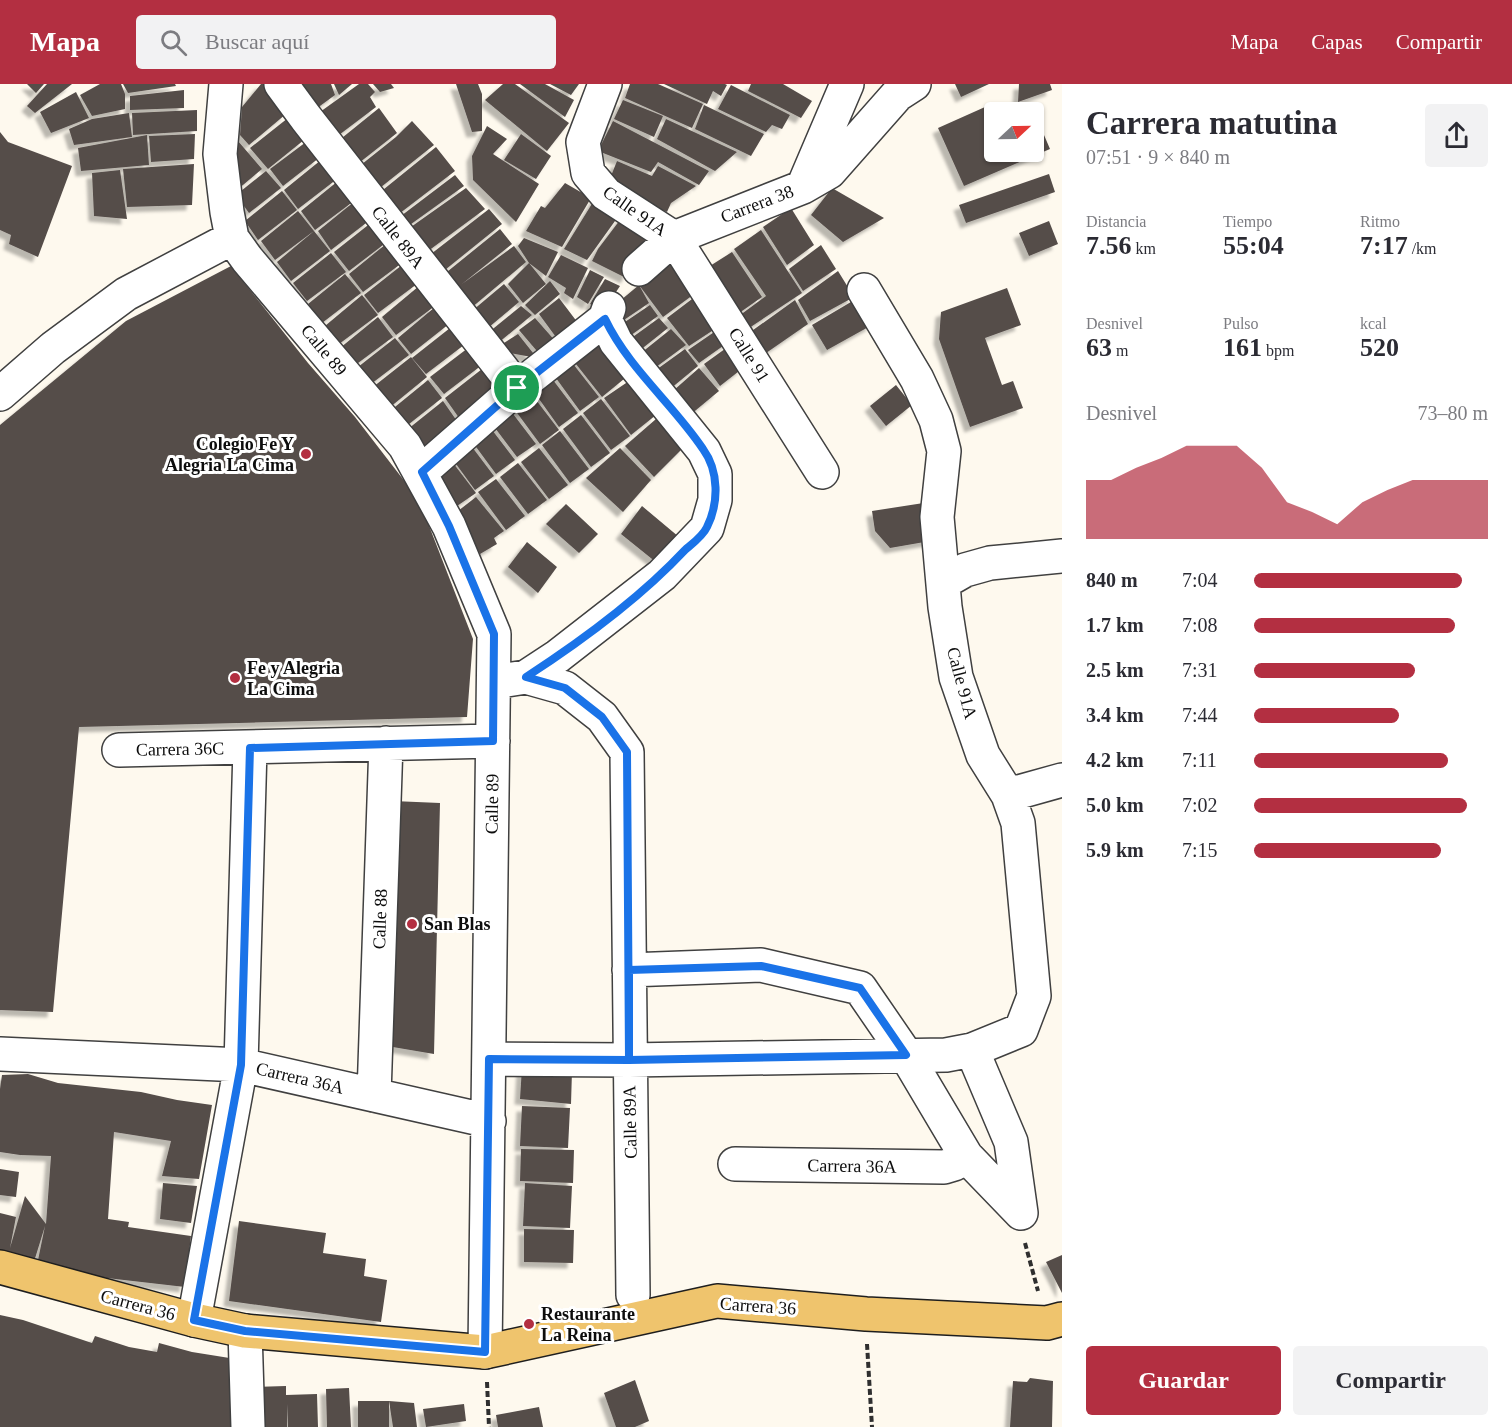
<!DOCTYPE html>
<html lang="es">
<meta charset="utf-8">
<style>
body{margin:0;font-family:"Times New Roman",serif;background:#f2f2f3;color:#2b2b33;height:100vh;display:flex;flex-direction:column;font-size:22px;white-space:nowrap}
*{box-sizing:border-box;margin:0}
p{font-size:20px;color:#7c7c81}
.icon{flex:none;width:33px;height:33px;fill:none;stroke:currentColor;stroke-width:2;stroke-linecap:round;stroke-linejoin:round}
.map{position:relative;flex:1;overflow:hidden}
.side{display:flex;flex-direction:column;background:#fff;width:450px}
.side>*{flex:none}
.needle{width:39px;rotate:68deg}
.buttons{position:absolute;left:984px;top:18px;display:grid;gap:12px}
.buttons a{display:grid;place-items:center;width:60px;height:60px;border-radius:6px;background:#fff;box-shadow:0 2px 4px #0004;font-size:30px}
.pin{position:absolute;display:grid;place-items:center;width:51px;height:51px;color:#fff;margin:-26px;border:3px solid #fff;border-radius:50%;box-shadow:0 2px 6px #0007}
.round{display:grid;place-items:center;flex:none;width:63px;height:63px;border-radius:6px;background:#f2f2f3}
.summary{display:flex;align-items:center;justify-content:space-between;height:102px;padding:0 24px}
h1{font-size:33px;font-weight:800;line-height:45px}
.stats{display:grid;grid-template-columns:repeat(3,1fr);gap:9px;height:102px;padding:6px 24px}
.stats div{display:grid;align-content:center}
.stats b{font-size:26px;font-weight:800}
.stats small{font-size:16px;font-weight:400}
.stats p{font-size:16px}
.chart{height:168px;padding:12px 24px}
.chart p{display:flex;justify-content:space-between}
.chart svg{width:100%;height:108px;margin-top:6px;fill:#b32f41;opacity:.7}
.cta{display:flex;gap:12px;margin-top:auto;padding:12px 24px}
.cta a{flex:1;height:69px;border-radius:6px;background:#b32f41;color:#fff;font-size:24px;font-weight:800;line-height:69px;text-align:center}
.cta a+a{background:#f2f2f3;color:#2b2b33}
ul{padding:0 24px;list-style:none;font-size:20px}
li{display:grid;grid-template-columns:96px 72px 1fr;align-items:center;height:45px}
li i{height:15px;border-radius:8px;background:#b32f41}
header{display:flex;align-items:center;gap:36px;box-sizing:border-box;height:84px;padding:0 30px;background:#b32f41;color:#fff}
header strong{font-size:28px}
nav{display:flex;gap:33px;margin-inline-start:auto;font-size:21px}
.search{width:420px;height:54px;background:#f2f2f3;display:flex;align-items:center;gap:15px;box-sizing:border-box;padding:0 21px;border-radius:6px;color:#7c7c81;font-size:22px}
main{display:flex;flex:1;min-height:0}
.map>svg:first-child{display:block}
.building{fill:#554d4a;filter:url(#shadow)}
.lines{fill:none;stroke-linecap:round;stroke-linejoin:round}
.minor-casing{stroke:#404040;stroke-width:36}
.major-casing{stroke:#1e1e1e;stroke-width:36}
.path{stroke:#2f2f2f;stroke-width:4;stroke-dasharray:6 3;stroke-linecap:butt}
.minor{stroke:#fff;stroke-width:33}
.major{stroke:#efc46d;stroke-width:33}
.route-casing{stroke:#fff;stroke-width:12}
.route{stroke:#1a73e8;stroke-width:8}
.poi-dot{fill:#b32f41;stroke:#fff;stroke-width:2}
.labels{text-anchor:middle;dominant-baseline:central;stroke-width:6;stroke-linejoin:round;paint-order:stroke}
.street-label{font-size:18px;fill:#0d0d0d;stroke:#fff}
.poi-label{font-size:18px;font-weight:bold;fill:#0d0d0d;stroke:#fff;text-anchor:start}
</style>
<header>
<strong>Mapa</strong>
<div class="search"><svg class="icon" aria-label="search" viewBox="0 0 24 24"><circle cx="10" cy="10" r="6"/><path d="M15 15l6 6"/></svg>Buscar aquí</div>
<nav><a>Mapa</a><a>Capas</a><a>Compartir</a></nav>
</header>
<main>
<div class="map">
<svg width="1062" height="1343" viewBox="0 0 1062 1343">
<defs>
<filter id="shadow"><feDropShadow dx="-5.5" dy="5.5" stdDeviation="1.5" flood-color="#0004"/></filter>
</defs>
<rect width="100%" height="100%" fill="#fef9ee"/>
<path class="building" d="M27,0H44L36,9Z
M47,0H72L35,29L27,22Z
M100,0H121L125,10V25L92,32L80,11Z
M123,0H175L176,2L128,9Z
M261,0H264L286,30L249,61L240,51L242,23Z
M286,0H331L335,11L309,30Z
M334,0H352L339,11Z
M359,0H368L375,8L370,13L376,23L331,57L313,33Z
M373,0H391L394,4L380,8Z
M456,0H478L482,10V47L472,48Z
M503,0H515L569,39L547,67L485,16Z
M520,0H545L574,16L565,33Z
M550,0H579L571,11Z
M630,0H658L703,20L692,44L625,14Z
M664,0H725L727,1L721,12L713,7L707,20Z
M751,0H783L812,17L801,34L748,7Z
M955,0H989L961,13Z
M1019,0H1050L1052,6L1018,18Z
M731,1L790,31L782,45L772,41L766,48L718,25Z
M184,6V24L130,26V12Z
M76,8L89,34L51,49L40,28Z
M623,16L663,32L654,53L614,35Z
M994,19L998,28H994V68H1034V28H1020L1032,23L1050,65L964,102L938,44Z
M704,21L764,50L751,72L695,45Z
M379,24L397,49L350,86L332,62Z
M197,26V47L133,51L132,29Z
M129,29L132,53L74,61L69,45L92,35Z
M288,34L304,56L268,85L250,64Z
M666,35L737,68L715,87L657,55Z
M412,37L434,61L371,111L352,88L396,53Z
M613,37L709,87L699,101L658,78L651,88L598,67Z
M487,42L507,55L493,70L539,100L516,138L473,96L472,72Z
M0,48L8,58L72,82L38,173L9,160L11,151L0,146Z
M195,50L194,75L151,78L149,52Z
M521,50L551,72L536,95L504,76Z
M147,51L149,81L81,87L78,64Z
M238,57L262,85L237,106Z
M306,58L319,74L283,102L270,85Z
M436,63L455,87L391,136L373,114Z
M321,76L337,95L298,125L284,106Z
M617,77L652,92L658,82L696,102L671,119L667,128L607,102Z
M194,80L192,121L127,123L123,85Z
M120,86L127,135L94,132L92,89Z
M266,87L281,104L249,129L236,111Z
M1049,90L1055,108L966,139L959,121Z
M455,91L464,102L400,148L393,138Z
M338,97L354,117L315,146L301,127Z
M565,99L591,114L562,163L526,147L541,122L545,124Z
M466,104L485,125L420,173L401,150Z
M832,104L884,134L843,158L811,131Z
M282,107L297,126L258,156L245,137Z
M598,110L620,130L587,176L564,165Z
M355,117L370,136L331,166L318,147Z
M791,124L814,161L787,181L763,143Z
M489,125L502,140L435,194L422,177Z
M298,127L314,147L275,176L261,157Z
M623,132L650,148L626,194L592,177L598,165Z
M1049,137L1058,160L1029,172L1019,149Z
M372,138L387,158L349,187L334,168Z
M500,145L512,160L462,200L514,162L526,178L464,230L437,196Z
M761,146L802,209L740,250L732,237L766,212L734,165Z
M314,147L330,167L291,197L277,178Z
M524,154L558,168L546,192L529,179L518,162Z
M386,160L402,179L363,208L349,190Z
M821,161L836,185L803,207L789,185Z
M732,168L762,213L732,234L702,187Z
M331,169L346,188L307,217L293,199Z
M561,171L588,184L573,215L564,209L566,204L548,193Z
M674,175L697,208L663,233L639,201L649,219L621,238L615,221L639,201Z
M529,179L546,200L523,219L508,200Z
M402,181L417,200L378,229L364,211Z
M231,182L308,279L355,333L419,416L473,555L467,633L79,643L53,928L0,926V341L126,237Z
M590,186L604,193L588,220L577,213Z
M838,187L854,213L810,237L798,216Z
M345,190L361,209L322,239L308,220Z
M605,195L620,202L612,214L601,226L590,220Z
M550,197L560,210L535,231L525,221Z
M504,200L519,218L482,249L466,232Z
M419,202L435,222L396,251L382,233Z
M1007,204L1021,241L985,254L1002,301L1013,297L1023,324L970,343L939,255L941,228Z
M362,211L378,231L339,260L325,242Z
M696,212L718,243L689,262L667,234Z
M559,214L581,243L561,260L539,230Z
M856,215L872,241L827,266L812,241Z
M795,216L808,240L756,276L742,254Z
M650,221L658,232L627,254L619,242Z
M521,222L532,231L492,264L483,253Z
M435,223L449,240L411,270L398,254Z
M378,233L393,253L354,282L340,264Z
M535,234L557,259L542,273L519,246Z
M659,234L668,244L639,267L630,255Z
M450,244L464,261L426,290L412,274Z
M720,244L730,257L699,279L688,266Z
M671,245L686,261L648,289L636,273Z
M518,250L537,274L493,266Z
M395,254L409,271L371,300L358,283Z
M595,257L624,295L602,313L572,275Z
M729,262L743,284L720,302L704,280Z
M468,264L482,281L444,310L430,293Z
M685,265L698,282L664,310L649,291Z
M411,273L427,293L389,324L373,303Z
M570,276L599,313L580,327L553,290Z
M699,284L719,307L684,336L665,314Z
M482,285L502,310L464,341L445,314Z
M550,292L578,329L559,343L532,305Z
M428,296L442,314L404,344L390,327Z
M629,297L656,331L631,351L604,314Z
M896,301L912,321L886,342L870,322Z
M530,308L559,346L540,360L512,322Z
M601,315L630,352L611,366L583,329Z
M443,317L459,340L422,371L403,349Z
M507,322L536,360L517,373L489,336Z
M581,331L610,369L591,383L563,345Z
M656,335L685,362L654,393L625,362Z
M486,338L515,376L496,390L468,352Z
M560,347L589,385L570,399L542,361Z
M466,355L494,392L475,406L448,369Z
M539,364L568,401L549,415L521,378Z
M620,364L651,396L623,428L586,394Z
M447,371L476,409L457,422L429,385Z
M518,379L547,416L528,430L500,393Z
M496,395L525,432L506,446L478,408Z
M476,413L504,447L494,454L497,460L480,470L458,427Z
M930,418L936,456L890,464L875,447L872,427Z
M566,420L598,450L579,469L546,440Z
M642,422L679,453L657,479L621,450Z
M527,458L557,483L538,509L508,483Z
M393,717L440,719L434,970L381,961Z
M522,983L572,987L571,1020L520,1015Z
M28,990L58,999L141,1008L177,1016L212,1021L199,1095L162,1092L171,1057L114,1048L108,1135L129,1138L128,1143L191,1152L185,1203L98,1193L37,1181L45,1142L33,1181L0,1172V1129L16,1133L10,1164L25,1112L46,1140L51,1072L20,1071L0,1068V1005L2,991Z
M522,1022L570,1024L568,1064L520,1062Z
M521,1065L574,1066L573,1099L520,1097Z
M0,1085L19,1088L16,1113L0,1111Z
M163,1099L197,1102L191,1139L160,1135Z
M525,1099L572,1102L570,1144L523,1142Z
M239,1137L326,1149L323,1169L366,1175L364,1192L387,1196L381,1238L229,1217Z
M524,1145L574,1146L573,1179L524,1178Z
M1062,1171V1209L1046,1178Z
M0,1231L23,1236L92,1259L95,1252L129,1263L157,1268L159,1259L192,1268L242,1276L244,1343H0Z
M1030,1294L1053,1297L1052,1343H1010L1013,1297L1027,1298Z
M635,1296L649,1337L635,1343H616L604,1309Z
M286,1302V1311L317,1310L318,1343H288L287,1320V1343H253L252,1303Z
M349,1304L351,1343H327L326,1305Z
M358,1317H389L414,1319L417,1343H393L389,1317V1343H358Z
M464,1320L466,1337L426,1343L423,1325Z
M539,1323L543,1343H498L496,1331Z"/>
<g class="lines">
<defs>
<path id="minor" d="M226,0L220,70L227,128L232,154L247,175L405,362L449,442L494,550L485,1268
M281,0L306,34L517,304
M605,0L583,58L588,89L606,110L674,154L822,388
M803,103L847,0
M639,185L674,154L803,103L829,88L897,11L914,0
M0,310L53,264L126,210L232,154
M421,388L517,304L605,235
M944,498L965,486L990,479L1062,472
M526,593L558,572L662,491L707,444L715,416V390L704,367L616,258L605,235L609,224
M494,598L526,593L565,604L602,633L627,668L633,1211
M119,666L493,657
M1008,711L1062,696
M629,886L761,881L860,904L906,971L966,1072L1021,1129
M972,966L1011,1058L1021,1129
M0,970L241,981L489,1037
M489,975L629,976L946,971L972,966L1021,946L1034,912L1018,739L1008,711L983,671L956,593L945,523L937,433L944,367L936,336L917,295L864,206
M374,1011L386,659
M735,1080L944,1083L954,1080L966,1072
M194,1236L241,981L250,664
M245,1247L248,1343"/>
<path id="major" d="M0,1183L194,1236L245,1247L485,1268L717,1217L866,1230L1047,1239L1062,1235"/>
</defs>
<use href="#minor" class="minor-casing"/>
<use href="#major" class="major-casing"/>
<path class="path" d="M1025,1159L1038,1207
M867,1260L872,1343
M487,1298L489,1343"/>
<use href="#minor" class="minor"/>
<use href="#major" class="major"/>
</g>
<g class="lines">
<defs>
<path id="route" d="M517,304L422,388L449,442L494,550L493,657L250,664L241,981L194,1236L245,1247L485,1268L489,975L629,976V886L761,882L860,904L906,971L629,976L627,668L602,633L565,604L526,593C580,558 641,513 685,466C692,460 703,452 707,443C719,419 719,387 703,365C673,320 629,285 605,235L517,304"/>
</defs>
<use href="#route" class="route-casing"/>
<use href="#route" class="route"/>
</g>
<g class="poi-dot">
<circle cx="306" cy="370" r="6"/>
<circle cx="235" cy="594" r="6"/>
<circle cx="412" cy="840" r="6"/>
<circle cx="529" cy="1240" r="6"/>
</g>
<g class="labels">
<g class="street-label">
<text transform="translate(757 120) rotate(-21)">Carrera 38</text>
<text transform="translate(635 127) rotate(35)">Calle 91A</text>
<text transform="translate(398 153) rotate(52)">Calle 89A</text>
<text transform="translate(324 266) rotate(50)">Calle 89</text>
<text transform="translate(749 271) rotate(58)">Calle 91</text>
<text transform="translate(962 599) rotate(75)">Calle 91A</text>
<text transform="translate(180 665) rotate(-1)">Carrera 36C</text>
<text transform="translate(492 720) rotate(-89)">Calle 89</text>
<text transform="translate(380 835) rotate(-88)">Calle 88</text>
<text transform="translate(300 994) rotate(13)">Carrera 36A</text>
<text transform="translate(630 1038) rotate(-91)">Calle 89A</text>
<text transform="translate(852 1082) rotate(1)">Carrera 36A</text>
<text transform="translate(138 1221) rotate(15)">Carrera 36</text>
<text transform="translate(758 1222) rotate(4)">Carrera 36</text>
</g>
<g class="poi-label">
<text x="294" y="360" text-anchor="end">Colegio Fe Y<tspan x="294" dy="21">Alegria La Cima</tspan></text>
<text x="247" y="584">Fe y Alegria<tspan x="247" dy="21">La Cima</tspan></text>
<text x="424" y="840">San Blas</text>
<text x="541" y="1230">Restaurante<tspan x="541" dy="21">La Reina</tspan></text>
</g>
</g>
</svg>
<div class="buttons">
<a><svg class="needle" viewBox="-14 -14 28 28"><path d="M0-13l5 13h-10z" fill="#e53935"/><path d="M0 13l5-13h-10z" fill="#7c7c81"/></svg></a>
</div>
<div class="pin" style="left:517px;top:304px;background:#1e9e55"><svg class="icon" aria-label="arrive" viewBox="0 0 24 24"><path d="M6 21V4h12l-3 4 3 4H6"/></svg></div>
</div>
<section class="side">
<div class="summary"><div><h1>Carrera matutina</h1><p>07:51 · 9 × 840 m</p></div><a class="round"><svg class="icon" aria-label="share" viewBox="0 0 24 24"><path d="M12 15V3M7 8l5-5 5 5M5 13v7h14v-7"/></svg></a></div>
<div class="stats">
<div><p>Distancia</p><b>7.56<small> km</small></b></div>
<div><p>Tiempo</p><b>55:04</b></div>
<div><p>Ritmo</p><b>7:17<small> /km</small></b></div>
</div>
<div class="stats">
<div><p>Desnivel</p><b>63<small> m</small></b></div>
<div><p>Pulso</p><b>161<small> bpm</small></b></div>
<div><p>kcal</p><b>520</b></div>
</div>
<div class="chart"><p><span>Desnivel</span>73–80 m</p>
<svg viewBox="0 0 160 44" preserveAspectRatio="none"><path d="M0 44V20L10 20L20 15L30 11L40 6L50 6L60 6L70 15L80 29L90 33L100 38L110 29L120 24L130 20L140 20L150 20L160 20V44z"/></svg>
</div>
<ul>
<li><b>840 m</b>7:04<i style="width:89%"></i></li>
<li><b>1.7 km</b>7:08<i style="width:86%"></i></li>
<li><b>2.5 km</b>7:31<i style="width:69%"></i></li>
<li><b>3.4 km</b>7:44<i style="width:62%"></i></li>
<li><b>4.2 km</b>7:11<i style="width:83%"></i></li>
<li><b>5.0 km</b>7:02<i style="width:91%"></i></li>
<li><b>5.9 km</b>7:15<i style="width:80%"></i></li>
</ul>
<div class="cta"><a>Guardar</a><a>Compartir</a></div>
</section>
</main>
